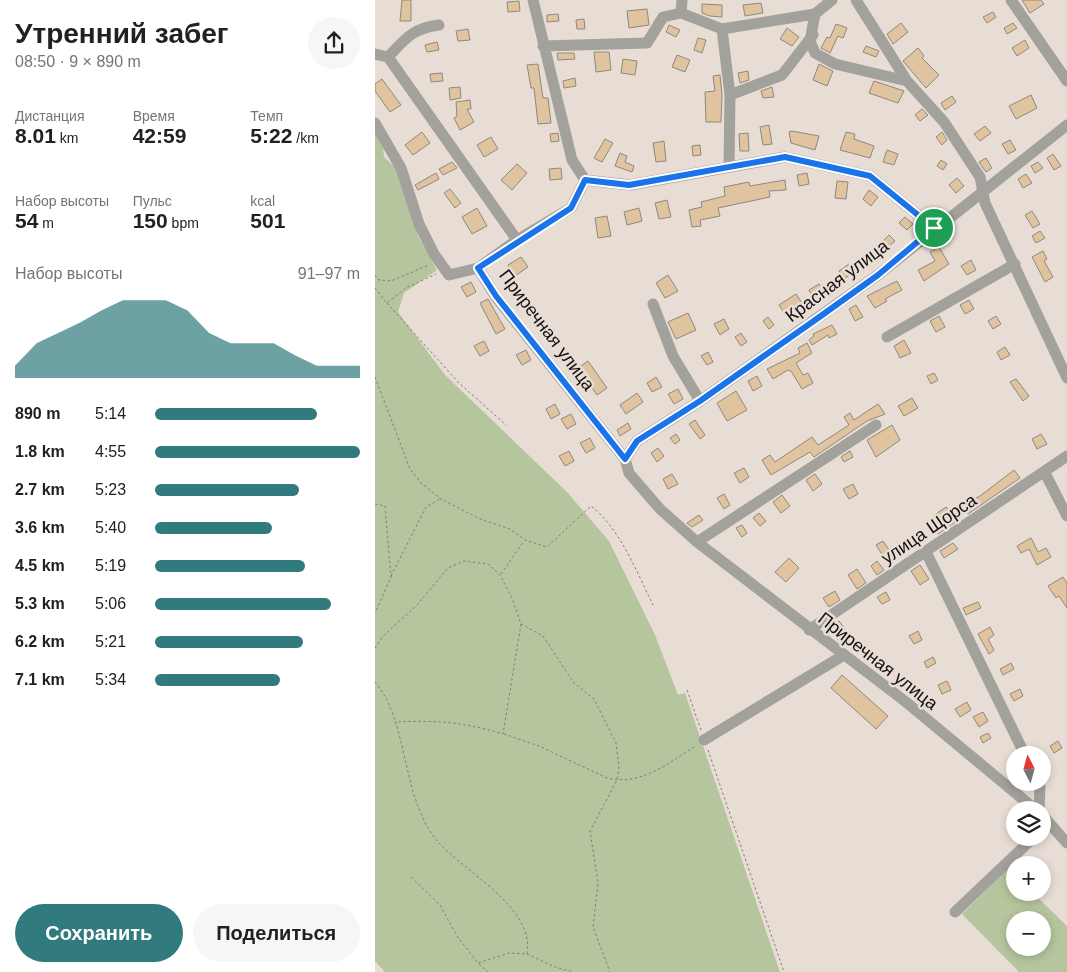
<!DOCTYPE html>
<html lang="ru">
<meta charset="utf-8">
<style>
body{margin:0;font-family:Helvetica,sans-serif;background:#f6f6f6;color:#202124;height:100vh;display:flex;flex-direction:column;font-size:19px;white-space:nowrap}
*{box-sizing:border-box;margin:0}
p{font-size:16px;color:#757577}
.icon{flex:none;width:28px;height:28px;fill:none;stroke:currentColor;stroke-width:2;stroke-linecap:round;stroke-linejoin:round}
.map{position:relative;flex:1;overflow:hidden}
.side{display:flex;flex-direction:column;background:#fff;width:375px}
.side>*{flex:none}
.needle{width:32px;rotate:354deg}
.tools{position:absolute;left:631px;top:746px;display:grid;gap:10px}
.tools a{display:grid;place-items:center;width:45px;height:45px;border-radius:50%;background:#fff;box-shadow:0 2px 8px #0003;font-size:25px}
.pin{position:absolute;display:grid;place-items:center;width:42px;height:42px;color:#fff;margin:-21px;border:2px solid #fff;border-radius:50%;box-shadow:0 1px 5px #0007}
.round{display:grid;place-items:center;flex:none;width:52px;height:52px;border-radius:26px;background:#f6f6f6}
.overview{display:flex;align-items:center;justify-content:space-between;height:85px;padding:0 15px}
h1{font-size:28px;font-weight:600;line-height:38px}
.metrics{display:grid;grid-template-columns:repeat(3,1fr);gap:8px;height:85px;padding:5px 15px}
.metrics div{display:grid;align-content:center}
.metrics b{font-size:21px;font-weight:600}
.metrics small{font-size:14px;font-weight:400}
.metrics p{font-size:14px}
.chart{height:140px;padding:10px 15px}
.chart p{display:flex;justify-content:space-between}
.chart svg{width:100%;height:90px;margin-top:5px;fill:#317a7e;opacity:.7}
.primary-button{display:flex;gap:10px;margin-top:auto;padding:10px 15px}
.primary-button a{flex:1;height:58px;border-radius:30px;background:#317a7e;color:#fff;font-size:20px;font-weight:600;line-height:58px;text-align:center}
.primary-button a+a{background:#f6f6f6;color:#202124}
ul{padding:0 15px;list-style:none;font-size:16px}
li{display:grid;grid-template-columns:80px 60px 1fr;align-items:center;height:38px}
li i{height:12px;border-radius:6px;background:#317a7e}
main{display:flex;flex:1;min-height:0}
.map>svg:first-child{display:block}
.green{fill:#b5c59d;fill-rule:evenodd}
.building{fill:#e0c4a0;stroke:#8f887e}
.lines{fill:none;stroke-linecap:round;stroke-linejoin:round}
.path{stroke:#847c77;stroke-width:1;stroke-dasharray:2.5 2.5;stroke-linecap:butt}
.minor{stroke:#a3a19c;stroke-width:11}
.route-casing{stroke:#fff;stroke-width:10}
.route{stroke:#1a73e8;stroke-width:6}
.labels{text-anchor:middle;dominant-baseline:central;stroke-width:5;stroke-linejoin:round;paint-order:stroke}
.street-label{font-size:18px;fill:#13100d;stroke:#e8ddd5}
</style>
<main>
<section class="side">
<div class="overview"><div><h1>Утренний забег</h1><p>08:50 · 9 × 890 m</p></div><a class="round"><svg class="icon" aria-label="share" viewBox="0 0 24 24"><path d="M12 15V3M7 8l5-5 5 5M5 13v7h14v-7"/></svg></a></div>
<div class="metrics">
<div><p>Дистанция</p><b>8.01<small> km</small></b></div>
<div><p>Время</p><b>42:59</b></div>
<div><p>Темп</p><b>5:22<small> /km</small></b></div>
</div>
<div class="metrics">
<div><p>Набор высоты</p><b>54<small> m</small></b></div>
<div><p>Пульс</p><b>150<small> bpm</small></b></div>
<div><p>kcal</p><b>501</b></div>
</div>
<div class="chart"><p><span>Набор высоты</span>91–97 m</p>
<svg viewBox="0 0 160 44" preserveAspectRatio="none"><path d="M0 44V38L10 27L20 22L30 17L40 11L50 6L60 6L70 6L80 11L90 22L100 27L110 27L120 27L130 33L140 38L150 38L160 38V44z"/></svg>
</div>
<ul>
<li><b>890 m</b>5:14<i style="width:79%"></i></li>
<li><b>1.8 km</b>4:55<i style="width:100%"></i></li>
<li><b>2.7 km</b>5:23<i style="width:70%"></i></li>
<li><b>3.6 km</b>5:40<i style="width:57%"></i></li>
<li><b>4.5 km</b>5:19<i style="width:73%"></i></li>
<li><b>5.3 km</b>5:06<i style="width:86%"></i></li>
<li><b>6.2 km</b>5:21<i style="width:72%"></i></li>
<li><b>7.1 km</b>5:34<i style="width:61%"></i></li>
</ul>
<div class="primary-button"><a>Сохранить</a><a>Поделиться</a></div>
</section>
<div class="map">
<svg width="692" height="972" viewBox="0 0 692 972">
<rect width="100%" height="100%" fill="#e8ddd5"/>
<path class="green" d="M0,132L8,145L9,157L21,168L43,236L62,270L29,293L23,312L70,375L192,492L234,541L280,635L303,695L310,693L405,972H10L0,961Z
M634,868L640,874V892L658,893L692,926V972H644L587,914ZM640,920H668V948H640Z"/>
<path class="building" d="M27,0H36V21H25Z
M647,0H666L669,4L655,13Z
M144,1L145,11L133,12L132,2Z
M386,3L388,13L370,16L368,5Z
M327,4L347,5V17L335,16L327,13Z
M272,9L274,25L254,28L252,11Z
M618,12L621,17L612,23L608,17Z
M183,14L184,21L172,22V15Z
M209,19L210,29H202L201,20Z
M526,23L533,32L518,44L512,34Z
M638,23L642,28L632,34L629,28Z
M461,24L472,28L468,38L463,36L455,53L446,48L452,37L455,38Z
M294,25L305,30L301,37L291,32Z
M412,28L424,37L417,46L405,39Z
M93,29L95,40L83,41L81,31Z
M323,38L331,40L327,53L319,50Z
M650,40L654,48L642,56L637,48Z
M62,42L64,50L52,52L50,45Z
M491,46L504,51L501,57L488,52Z
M543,48L549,56L547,58L564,75L551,88L528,61Z
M219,52H234L236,70L221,72Z
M182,53H199L200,59L183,60Z
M302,55L315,60L310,72L297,67Z
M248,59L262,61L260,75L246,73Z
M163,64L168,98H173L176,123L163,124L159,88H156L152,65Z
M444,64L458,71L452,86L438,80Z
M373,71L374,80L365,83L363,73Z
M67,73L68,81L56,82L55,74Z
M345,75L347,95L346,122H331L330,92L340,91L338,76Z
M200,78L201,86L189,88L188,81Z
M7,79L26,105L15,112L0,91V84Z
M499,81L529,91L523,103L494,93Z
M85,87L86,98L75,100L74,88Z
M397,87L399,97L388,98L386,91Z
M656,95L662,108L641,119L634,106Z
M577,96L581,102L570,110L566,103Z
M95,100L96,109H92L99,122L85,130L79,118L82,116L81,102Z
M547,109L553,115L545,121L540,115Z
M394,125L397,144L388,145L385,127Z
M610,126L616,133L605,141L599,134Z
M417,131L444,136L440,150L416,143L414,132Z
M47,132L55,143L38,155L30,145Z
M471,132L480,134L479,139L499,146L495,158L465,150Z
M567,132L572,140L567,145L561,137Z
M183,133L184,141L176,142L175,134Z
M373,133L374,151H365L364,134Z
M116,137L123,149L109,157L102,145Z
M230,139L238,143L227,162L219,158Z
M635,140L641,150L633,154L627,144Z
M289,141L291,161L281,162L278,143Z
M325,145L326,155L318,156L317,146Z
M512,150L523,154L519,165L508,162Z
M245,153L252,156L250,162L259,166L257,172L240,166Z
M678,154L686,166L679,170L672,158Z
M611,158L617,168L611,172L604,162Z
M566,160L572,164L568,170L562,166Z
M77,162L82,168L68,175L64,169Z
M663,162L668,168L660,173L656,166Z
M142,164L152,173L137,190L126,180Z
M186,168L187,179L175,180L174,169Z
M61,173L64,179L43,190L40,185Z
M432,173L434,184L424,186L422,175Z
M651,174L657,183L648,188L643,179Z
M582,178L589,186L581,193L574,185Z
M410,180L411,190L394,191L395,197L343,208L345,216L325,220L326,226L317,227L314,210L327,207L326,202L350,196L349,187L374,182L375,186Z
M462,181L473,182L471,199L460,198Z
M75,189L86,203L80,208L69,193Z
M494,190L503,197L496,206L488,199Z
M292,200L296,217L284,219L280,203Z
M102,208L112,226L97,234L87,217Z
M264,208L267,221L252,225L249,212Z
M657,211L665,224L658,228L650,215Z
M232,216L236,236L223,238L220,218Z
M530,217L538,224L532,230L524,223Z
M665,231L670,238L661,243L657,236Z
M514,235L520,241L513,247L508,241Z
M564,247L574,264L549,281L543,270L560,261L555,252Z
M668,251L672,259L669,261L678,277L670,282L657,257Z
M146,257L153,267L140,276L133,265Z
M596,260L601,270L592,275L586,266Z
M474,264L479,272L469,279L464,271Z
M293,275L303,291L290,298L281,283Z
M522,281L527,290L510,299L512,301L500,308L492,296Z
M96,282L101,292L92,297L86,287Z
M444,284L451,295L439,300L434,290Z
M421,294L427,303L410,314L404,305Z
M113,299L130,329L121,334L105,303Z
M594,300L599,309L590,314L585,305Z
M481,305L488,317L480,321L474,309Z
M313,313L321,330L301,339L293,322Z
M564,316L570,327L561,332L555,321Z
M621,316L626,324L618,329L613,321Z
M393,317L399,325L394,329L388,321Z
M349,319L354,329L345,335L339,324Z
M457,325L462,334L454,338L453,335L437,345L434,340L439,336L438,334Z
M366,333L372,342L366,346L360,337Z
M529,340L536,353L525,358L519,346Z
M109,341L114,351L105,356L99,346Z
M432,343L437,353L421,363L428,375L433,373L438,383L427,389L416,371L413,370L398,379L392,369L425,353L423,348Z
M630,347L635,355L626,360L622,352Z
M151,350L156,360L147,365L141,355Z
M333,352L338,362L332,365L326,356Z
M213,361L232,388L222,395L203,368Z
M559,373L563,380L556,384L552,376Z
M382,376L387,386L378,391L373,381Z
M281,377L287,387L277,392L272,383Z
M641,379L654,396L648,401L635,382Z
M303,389L308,399L299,404L293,394Z
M361,391L372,410L352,421L342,403Z
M262,393L268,402L251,414L245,405Z
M537,398L543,408L529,416L523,406Z
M180,404L185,414L176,419L171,409Z
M503,404L510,414L492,421L439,457L435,452L396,475L387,460L395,455L400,462L437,437L443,445L474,425L469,417L475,413L479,420Z
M196,414L201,424L192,429L186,419Z
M320,420L330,435L325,439L314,424Z
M253,423L256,429L245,436L242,430Z
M517,425L525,440L501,457L492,440Z
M301,434L305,440L300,444L295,438Z
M666,434L672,444L662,449L657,439Z
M215,438L220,448L211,453L205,443Z
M283,448L289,456L282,462L276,453Z
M194,451L199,461L190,466L184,456Z
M475,451L478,457L469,462L466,457Z
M369,468L374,477L365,483L359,473Z
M639,470L645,478L593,514L587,505L605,496Z
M297,474L303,484L293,489L288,479Z
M440,474L447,484L438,491L431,480Z
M478,484L483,494L474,499L468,489Z
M349,494L355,505L349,509L342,498Z
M407,495L415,506L406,513L398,502Z
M571,507L582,521L563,534L556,523L563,517L561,514Z
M384,513L391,521L385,526L378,518Z
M324,515L328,520L317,527L312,523Z
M367,525L372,533L367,537L361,528Z
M542,532L549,541L543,546L536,537Z
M656,538L663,552L671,548L676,557L662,565L654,549L646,553L642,546Z
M508,541L515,551L508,556L501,545Z
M578,543L583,549L569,558L565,551Z
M414,558L424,568L411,582L400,572Z
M502,561L509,570L502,575L496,566Z
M545,565L554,579L545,585L536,571Z
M482,569L491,583L482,589L473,575Z
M688,577L692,583V608L684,596L681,598L673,586Z
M460,591L465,600L454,607L448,598Z
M511,592L515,600L507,604L502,597Z
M603,602L606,608L591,615L588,608Z
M464,621L473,633L463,640L455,629Z
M615,627L619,635L613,639L619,650L614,654L603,634Z
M543,631L547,640L539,644L534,636Z
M558,657L561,663L552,668L549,662Z
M636,663L639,669L628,675L625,669Z
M467,675L513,716L501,729L456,688Z
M572,681L576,690L567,694L563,685Z
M645,689L648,696L639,701L635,694Z
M592,702L596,710L585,717L580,709Z
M608,712L613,721L604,727L598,717Z
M613,733L616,738L608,743L605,737Z
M683,741L687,748L679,753L675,746Z"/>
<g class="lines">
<path class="path" d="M0,275L4,280L16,281L54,265
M0,288L12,303L31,288L61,274
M12,303L84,383L131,425
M0,377L35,469L46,483L66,499L105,519L135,529L150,540L172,547L216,506C246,530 261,571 278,605
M0,504L10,506L16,577L0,613
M126,574L149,541
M16,576L51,507L65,499
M146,624L168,636L199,683L219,699L241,743L244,767L242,780L215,831L223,883L218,927L235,972
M0,648L8,636L41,606L73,568L89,561L113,564L125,575L137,598L146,624L128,734C89,722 60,720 20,722
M0,682C33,720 26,792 59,837C84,870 161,906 152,954L134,953L103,963L82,936L65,905L36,877
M312,690L326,730
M129,734L164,746L232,778C267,786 293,763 321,746
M333,750L409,972
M152,954L180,967L198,972
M104,964L113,972"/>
<path class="minor" d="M158,0L197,160L210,180L255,185L410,157L495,176L559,228
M481,0L532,81L569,122L605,177L610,203L692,378
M636,0L692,81
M306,13L307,0
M440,14L435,41L440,53L460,64L532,81
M347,29L355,95L354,166
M168,46L272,43L288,17L306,13L347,29L440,14L457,0
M0,54L13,57L142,240
M13,57C30,39 38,28 64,25
M355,95L407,75L438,35
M0,123L26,168L44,224L59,254L74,275L103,268L142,240L196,208L210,180
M103,268L121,297L250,459L254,473L285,509L322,542L531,702L661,810
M278,304L298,356L325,401
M512,337L640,264
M250,459L262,441L325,401L503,275L692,125
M670,473L692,516
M322,542L501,425
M551,552L650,755
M434,630L692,456
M329,740L469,655
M663,782L665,787L664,810
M668,816L692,843
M580,912L658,838"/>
</g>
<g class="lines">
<defs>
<path id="route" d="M410,157L495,176L559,228L503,275L443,318L325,401L262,441L250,459L121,296L103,268L196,208L210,180L254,185Z"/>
</defs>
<use href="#route" class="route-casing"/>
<use href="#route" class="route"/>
</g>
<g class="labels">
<g class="street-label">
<text transform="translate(462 281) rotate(-37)">Красная улица</text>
<text transform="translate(172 330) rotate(53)">Приречная улица</text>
<text transform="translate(554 529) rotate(-34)">улица Щорса</text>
<text transform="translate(503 661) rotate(38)">Приречная улица</text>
</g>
</g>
</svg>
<div class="tools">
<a><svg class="needle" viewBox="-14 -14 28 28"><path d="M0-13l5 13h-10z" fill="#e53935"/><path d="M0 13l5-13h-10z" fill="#757577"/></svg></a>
<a><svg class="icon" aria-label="layers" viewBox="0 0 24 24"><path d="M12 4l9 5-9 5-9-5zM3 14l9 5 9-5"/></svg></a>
<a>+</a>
<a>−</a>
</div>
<div class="pin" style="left:559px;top:228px;background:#1e9e55"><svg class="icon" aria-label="arrive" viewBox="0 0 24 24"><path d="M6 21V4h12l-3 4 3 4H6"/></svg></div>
</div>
</main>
